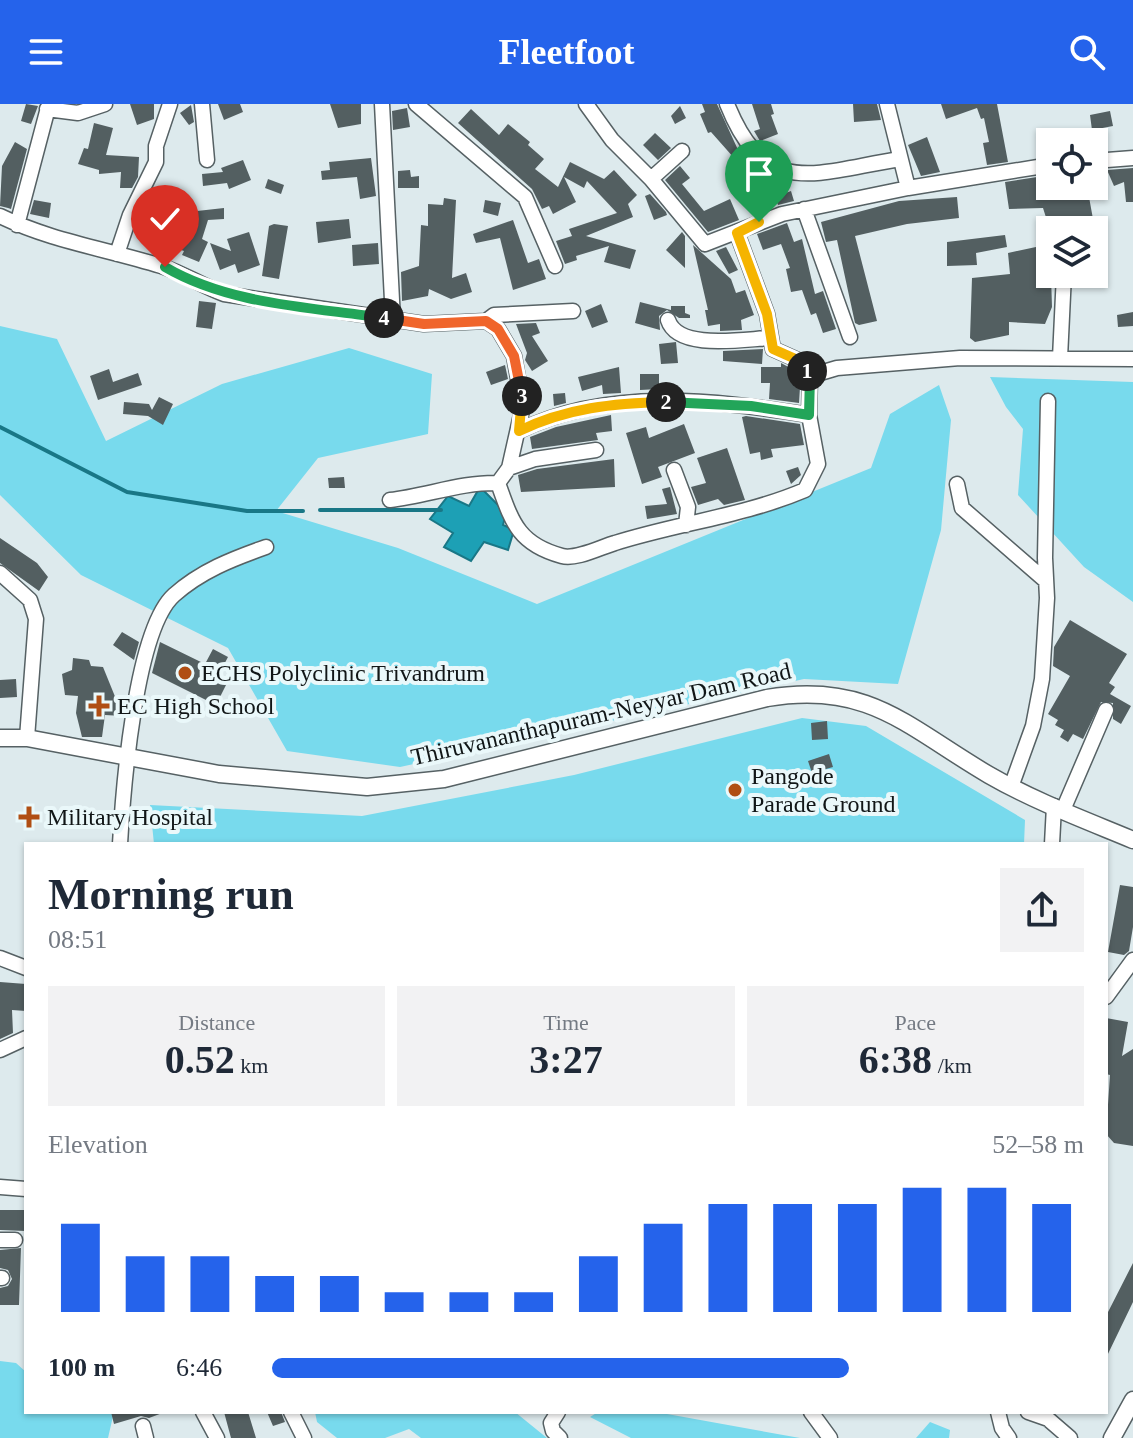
<!DOCTYPE html>
<meta charset="utf-8">
<style>
body{margin:0;font-family:Georgia,serif;background:#f2f2f3;color:#1f2937;height:100vh;display:flex;flex-direction:column;font-size:30px;white-space:nowrap}
*{box-sizing:border-box;margin:0}
p{font-size:26px;color:#747a83}
.icon{flex:none;width:44px;height:44px;fill:none;stroke:currentColor;stroke-width:2;stroke-linecap:round;stroke-linejoin:round}
.map{position:relative;flex:1;overflow:hidden}
.side{position:absolute;left:24px;top:738px;width:1084px;height:572px;display:flex;flex-direction:column;background:#fff;border-radius:0px;box-shadow:0 2px 6px #0004}
.side>*{flex:none}
.buttons{position:absolute;left:1036px;top:24px;display:grid;gap:16px}
.buttons a{display:grid;place-items:center;width:72px;height:72px;border-radius:0px;background:#fff;box-shadow:0 2px 6px #0004;font-size:40px}
.pin{position:absolute;display:grid;place-items:center;width:68px;height:68px;color:#fff;margin:-82px -34px;border-radius:50% 50% 50% 0;rotate:-45deg;box-shadow:0 0 8px #0007}
.pin .icon{rotate:45deg}
.km{position:absolute;width:40px;height:40px;margin:-20px;border-radius:50%;background:#222;color:#fff;font-size:22px;line-height:40px;text-align:center}
.round{display:grid;place-items:center;flex:none;width:84px;height:84px;border-radius:0px;background:#f2f2f3}
.summary{display:flex;align-items:center;justify-content:space-between;height:136px;padding:0 24px}
h1{font-size:44px;font-weight:800;line-height:60px}
.figures{display:grid;grid-template-columns:repeat(3,1fr);gap:12px;height:136px;padding:8px 24px}
.figures div{display:grid;align-content:center;border-radius:0px;background:#f2f2f3;text-align:center}
.figures b{font-size:40px;font-weight:800}
.figures small{font-size:22px;font-weight:400}
.figures p{font-size:22px}
.chart{height:224px;padding:16px 24px}
.chart p{display:flex;justify-content:space-between}
.chart svg{width:100%;height:144px;margin-top:8px;stroke:#2563eb;stroke-width:6}
ul{padding:0 24px;list-style:none;font-size:26px}
li{display:grid;grid-template-columns:128px 96px 1fr;align-items:center;height:60px}
li i{height:20px;border-radius:10px;background:#2563eb}
header{display:flex;justify-content:space-between;align-items:center;height:104px;padding:0 24px;background:#2563eb;color:#fff;font-size:36px;font-weight:800}
.map>svg:first-child{display:block}
.green{fill:#78daed}
.water{fill:#1da0b5;stroke:#197786;stroke-width:2}
.lines{fill:none;stroke-linecap:round;stroke-linejoin:round}
.stream{stroke:#197786;stroke-width:4}
.building{fill:#535f61}
.minor-casing{stroke:#566164;stroke-width:17}
.major-casing{stroke:#566164;stroke-width:19}
.minor{stroke:#fff;stroke-width:14}
.major{stroke:#fff;stroke-width:16}
.split-1-casing{stroke:#fff;stroke-width:16}
.split-2-casing{stroke:#fff;stroke-width:16}
.split-3-casing{stroke:#fff;stroke-width:16}
.split-4-casing{stroke:#fff;stroke-width:16}
.split-5-casing{stroke:#fff;stroke-width:16}
.split-1{stroke:#f5b400;stroke-width:10}
.split-2{stroke:#22a559;stroke-width:10}
.split-3{stroke:#f5b400;stroke-width:10}
.split-4{stroke:#f0652b;stroke-width:10}
.split-5{stroke:#22a559;stroke-width:10}
.poi-dot{fill:#b04e13;stroke:#eaf8fa;stroke-width:3}
.labels{text-anchor:middle;dominant-baseline:central;stroke-width:8;stroke-linejoin:round;paint-order:stroke}
.poi-label{font-size:24px;fill:#111617;stroke:#eaf8fa;text-anchor:start}
.street-label{font-size:24px;fill:#111617;stroke:#eaf8fa}
</style>
<header><svg class="icon" aria-label="menu" viewBox="0 0 24 24"><path d="M4 6h16M4 12h16M4 18h16"/></svg>Fleetfoot<svg class="icon" aria-label="search" viewBox="0 0 24 24"><circle cx="10" cy="10" r="6"/><path d="M15 15l6 6"/></svg></header>
<div class="map">
<svg width="1133" height="1334" viewBox="0 0 1133 1334">
<rect width="100%" height="100%" fill="#ddeaed"/>
<path class="green" d="M0,222L57,235L106,337L222,280L349,244L432,270L428,330L318,354L276,407L398,444L537,500L871,364L890,310L939,281L951,316L941,426L898,580L804,575L400,663L287,647L228,544L81,471L0,391Z
M990,273L1133,278V498L1084,463L1018,391L1023,325L1006,303Z
M802,614L866,622L1025,716L1024,740H154L150,701L362,712L574,671Z
M0,1257L16,1259L26,1268V1308H114L108,1334H0Z
M315,1308H515L547,1334H421L409,1325L385,1334H337L317,1318Z
M598,1308H656L800,1334H631L590,1313Z
M930,1318L950,1326L949,1334H916Z"/>
<path class="water" d="M480,383L506,409L503,421L514,426L508,446L484,438L471,457L444,443L453,429L430,415L448,392L469,402Z"/>
<g class="lines">
<path class="stream" d="M0,323L127,388L247,407H303
M320,406H441"/>
</g>
<path class="building" d="M26,0L38,2L31,20L21,17Z
M130,0H154V15L137,21Z
M218,0H240L243,8L224,16Z
M330,0H361V20L338,24Z
M702,0H717L750,72L711,28L708,29L700,10L705,8Z
M752,0H771L774,10L771,11L778,30L760,37L754,27L760,25Z
M853,0H877L881,16L854,18Z
M941,0H997L1008,58L987,61L983,39L989,38L984,14L981,15L977,4L946,15Z
M191,1L194,18L189,21L180,9Z
M680,2L686,14L675,20L671,12Z
M407,4L410,23L393,26L392,7Z
M471,5L499,31L508,20L530,38L528,41L544,55L535,65L558,83L570,58L604,75L614,66L637,91L628,100L633,113L586,132L636,146L630,165L604,158L609,142L576,152L577,156L565,160L556,137L572,132L569,125L617,109L587,77L584,84L564,73L576,98L553,110L549,102L542,105L532,85L458,19Z
M1110,7L1113,22L1092,26L1090,11Z
M94,19L113,24L106,51L139,53L138,73L132,84H120L121,68L99,70V66L78,60L84,44L88,45Z
M655,29L671,44L658,56L643,41Z
M927,33L940,68L921,72L908,41Z
M15,38L27,45L11,105L8,104L0,102L2,62Z
M371,54L376,92L360,95L357,73L322,76L321,67L330,66L329,58Z
M243,56L251,76L229,85L227,79L203,82L202,70L223,68L221,64Z
M680,62L690,74L682,80L704,107L730,95L739,116L708,128L665,76Z
M1133,64V98H1126L1124,78L1114,82L1107,66Z
M410,66L411,73L419,72V84H398V67Z
M1050,71V82H1087L1093,115L1067,118L1069,126H1050L1043,104L1009,105L1005,78Z
M268,75L284,81L281,90L265,84Z
M791,87L794,97L778,101L775,93Z
M650,90L666,108L667,111L654,116L645,92Z
M957,93L959,114L907,120L855,132L877,217L859,221L855,219L837,136L826,138L821,118L899,97Z
M444,94L456,96L452,174L466,169L472,188L451,195L429,185L428,192L402,197L401,168L419,162L421,121L428,122V100L443,101Z
M34,96L51,99L49,114L30,110Z
M485,96L501,99L498,112L483,108Z
M224,104V115L208,116L202,135L208,138L199,158L182,151L184,147L138,131L146,111L189,130L197,107Z
M349,115L351,134L318,139L316,118Z
M513,116L528,159L539,155L546,175L513,186L500,134L476,139L473,130Z
M787,119L794,138L802,135L815,190L823,187L836,225L823,229L816,209L811,211L802,186L791,188L786,165L790,164L781,140L763,146L757,130Z
M274,120L288,122L279,175L262,172L269,122Z
M249,128L260,161L238,169L235,160L220,166L210,139L231,147L227,135Z
M682,128L685,132V164L666,146Z
M1005,131L1007,143L976,149L977,161L947,162V138Z
M378,139L379,160L353,162L352,141Z
M1050,140L1052,203L1045,220L1009,218V231L975,238L970,234L972,174L1010,170L1008,149Z
M693,141L731,175L736,189L745,186L754,211L741,216L742,226L720,227V220L708,222L705,206H708Z
M726,143L738,166L729,170L716,147Z
M199,197L216,199L212,225L196,223Z
M640,198L671,206V202H685V209L690,211V214H679L667,206L659,212L660,226L635,219Z
M601,200L608,218L592,224L585,207Z
M1133,208V222L1118,223L1117,211Z
M536,219L540,229L532,232L548,257L532,267L525,256L527,249L516,220Z
M676,238L678,259L661,260L659,240Z
M763,245L762,260L723,257V247Z
M781,259L794,266V282L800,283L799,299L769,295L770,279H761V263H781Z
M505,261L508,275L491,281L486,268Z
M619,263L621,289L603,290L602,281L582,287L578,273Z
M109,265L113,278L138,269L142,281L98,296L90,272Z
M640,270H659V285L640,286Z
M565,289L566,299L554,302L553,290Z
M159,293L173,300L163,321L148,312L123,310L124,298L149,300L152,306Z
M611,311L612,327L596,329L598,336L532,345L530,333L556,323Z
M746,312L800,320L804,341L771,345L773,353L761,356L760,348L750,350L742,313Z
M684,320L695,349L658,363L662,373L642,380L626,329L646,323L649,334Z
M727,344L745,396L724,401L718,395L698,401L691,383L706,379L697,354Z
M614,355L615,383L521,388L518,371L537,365Z
M798,363L801,371L791,380L786,367Z
M344,373L345,384H329L328,374Z
M670,383L677,410L647,415L645,402L667,400L662,385Z
M0,434L37,459L48,473L39,487L0,459Z
M1070,516L1127,550L1109,579L1115,583L1110,590L1131,602L1121,620L1113,615V599L1101,598L1083,635L1073,630L1068,638L1060,633L1064,626L1055,621L1058,616L1048,610L1070,572L1053,562L1054,543Z
M122,528L139,538L134,556L113,541Z
M160,538L205,560L213,545L228,553L218,572L228,577L216,601L152,569Z
M73,554L89,556L91,562L103,563L116,595L126,596L123,612L105,611L102,633H82L76,609L78,592L65,591L62,570L72,566Z
M16,575L17,593L0,594V576Z
M827,617L828,635L812,636L811,619Z
M829,650L833,663L812,669L808,657Z
M1120,781L1133,783V823L1129,847L1124,851L1108,848Z
M0,878L26,880V907L12,906L13,929L0,935Z
M1106,914L1128,918L1122,952L1133,945V1042L1114,1039L1106,1030L1110,971L1106,970Z
M0,1106H25L26,1127L0,1126Z
M21,1144L19,1201H0V1184L8,1182L12,1175L8,1166L0,1164V1146Z
M1133,1159V1198L1106,1254V1212Z
M111,1308H165L149,1314L141,1312L114,1320Z
M224,1308H248L256,1334H231Z
M267,1308H281L285,1318L273,1322Z"/>
<g class="lines">
<defs>
<path id="minor" d="M202,0L207,56
M382,0L393,216
M416,0L525,93L555,162
M586,0L612,36L651,75L705,140L782,110L908,84
M727,0C766,97 816,68 900,55
M887,0L908,84L1050,61
M47,5L78,9L105,0
M1094,57L1133,54
M651,75L682,47
M804,105L850,233
M0,112C51,137 107,145 161,162C183,169 202,182 224,190L424,220L486,217L498,225L514,252L523,302L509,364L498,379C512,418 518,440 562,452C576,456 601,443 615,439C678,419 744,412 805,386L818,360L809,311L810,272L837,264L960,254L1133,255
M17,121L49,0
M737,129L767,210L773,245L800,257L810,272
M117,150L130,111L156,58V42L170,0
M668,216C678,247 744,235 770,234
M486,217L494,211L573,207
M1060,254L1064,170
M519,327C608,283 714,296 809,311
M509,364L535,355L596,346
M674,366L688,403L686,421
M957,380L962,404L1046,477
M390,396C426,392 462,378 498,379
M0,469L30,496L36,515L27,634
M1011,683L1033,622L1042,575L1047,494L1045,454L1048,297
M1063,706L1106,606
M120,740C123,687 135,526 174,491C201,467 232,455 266,443
M1052,740L1054,702
M0,854L26,864
M1106,893L1133,856
M0,946L26,934
M0,1083L26,1085
M0,1136H15
M0,1174H2
M203,1308L217,1334
M291,1308L304,1334
M558,1308L551,1319L553,1327L560,1334
M811,1308L830,1334
M998,1308L1002,1324L1009,1334
M1028,1308L1048,1315L1070,1334
M143,1322L146,1334"/>
<path id="major" d="M0,634H27L219,670L367,683L444,675L767,594C869,577 907,623 989,671C1034,697 1085,716 1133,736
M1112,1334L1133,1296"/>
</defs>
<use href="#minor" class="minor-casing"/>
<use href="#major" class="major-casing"/>
<use href="#minor" class="minor"/>
<use href="#major" class="major"/>
</g>
<g class="lines">
<defs>
<path id="split-1" d="M759,118L737,129L767,210L773,245L800,257L807,267"/>
<path id="split-2" d="M666,298L751,302L809,311L810,272L807,267"/>
<path id="split-3" d="M522,292L519,327C566,304 614,299 666,298"/>
<path id="split-4" d="M384,214L424,220L486,217L498,225L514,252L522,292"/>
<path id="split-5" d="M165,163C230,201 311,203 384,214"/>
</defs>
<use href="#split-1" class="split-1-casing"/>
<use href="#split-2" class="split-2-casing"/>
<use href="#split-3" class="split-3-casing"/>
<use href="#split-4" class="split-4-casing"/>
<use href="#split-5" class="split-5-casing"/>
<use href="#split-1" class="split-1"/>
<use href="#split-2" class="split-2"/>
<use href="#split-3" class="split-3"/>
<use href="#split-4" class="split-4"/>
<use href="#split-5" class="split-5"/>
</g>
<g class="poi-dot">
<circle cx="185" cy="569" r="8"/>
<path d="M95 590h8v8h8v8h-8v8h-8v-8h-8v-8h8z"/>
<circle cx="735" cy="686" r="8"/>
<path d="M25 701h8v8h8v8h-8v8h-8v-8h-8v-8h8z"/>
</g>
<g class="labels">
<g class="poi-label">
<text x="201" y="569">ECHS Polyclinic Trivandrum</text>
<text x="117" y="602">EC High School</text>
<text x="751" y="672">Pangode<tspan x="751" dy="28">Parade Ground</tspan></text>
<text x="47" y="713">Military Hospital</text>
</g>
<g class="street-label">
<text transform="translate(601 610) rotate(-13)">Thiruvananthapuram-Neyyar Dam Road</text>
</g>
</g>
</svg>
<div class="buttons">
<a><svg class="icon" aria-label="locate" viewBox="0 0 24 24"><circle cx="12" cy="12" r="6"/><path d="M12 2v4M12 18v4M2 12h4M18 12h4"/></svg></a>
<a><svg class="icon" aria-label="layers" viewBox="0 0 24 24"><path d="M12 4l9 5-9 5-9-5zM3 14l9 5 9-5"/></svg></a>
</div>
<div class="pin" style="left:759px;top:118px;background:#1e9e55"><svg class="icon" aria-label="arrive" viewBox="0 0 24 24"><path d="M6 21V4h12l-3 4 3 4H6"/></svg></div>
<div class="pin" style="left:165px;top:163px;background:#d93025"><svg class="icon" aria-label="check" viewBox="0 0 24 24"><path d="M5 12l5 5 9-10"/></svg></div>
<b class="km" style="left:807px;top:267px">1</b>
<b class="km" style="left:666px;top:298px">2</b>
<b class="km" style="left:522px;top:292px">3</b>
<b class="km" style="left:384px;top:214px">4</b>
<section class="side">
<div class="summary"><div><h1>Morning run</h1><p>08:51</p></div><a class="round"><svg class="icon" aria-label="share" viewBox="0 0 24 24"><path d="M12 15V3M7 8l5-5 5 5M5 13v7h14v-7"/></svg></a></div>
<div class="figures">
<div><p>Distance</p><b>0.52<small> km</small></b></div>
<div><p>Time</p><b>3:27</b></div>
<div><p>Pace</p><b>6:38<small> /km</small></b></div>
</div>
<div class="chart"><p><span>Elevation</span>52–58 m</p>
<svg viewBox="0 0 160 44" preserveAspectRatio="none"><path d="M5 44V17M15 44V27M25 44V27M35 44V33M45 44V33M55 44V38M65 44V38M75 44V38M85 44V27M95 44V17M105 44V11M115 44V11M125 44V11M135 44V6M145 44V6M155 44V11"/></svg>
</div>
<ul>
<li><b>100 m</b>6:46<i style="width:71%"></i></li>
</ul>
</section>
</div>
